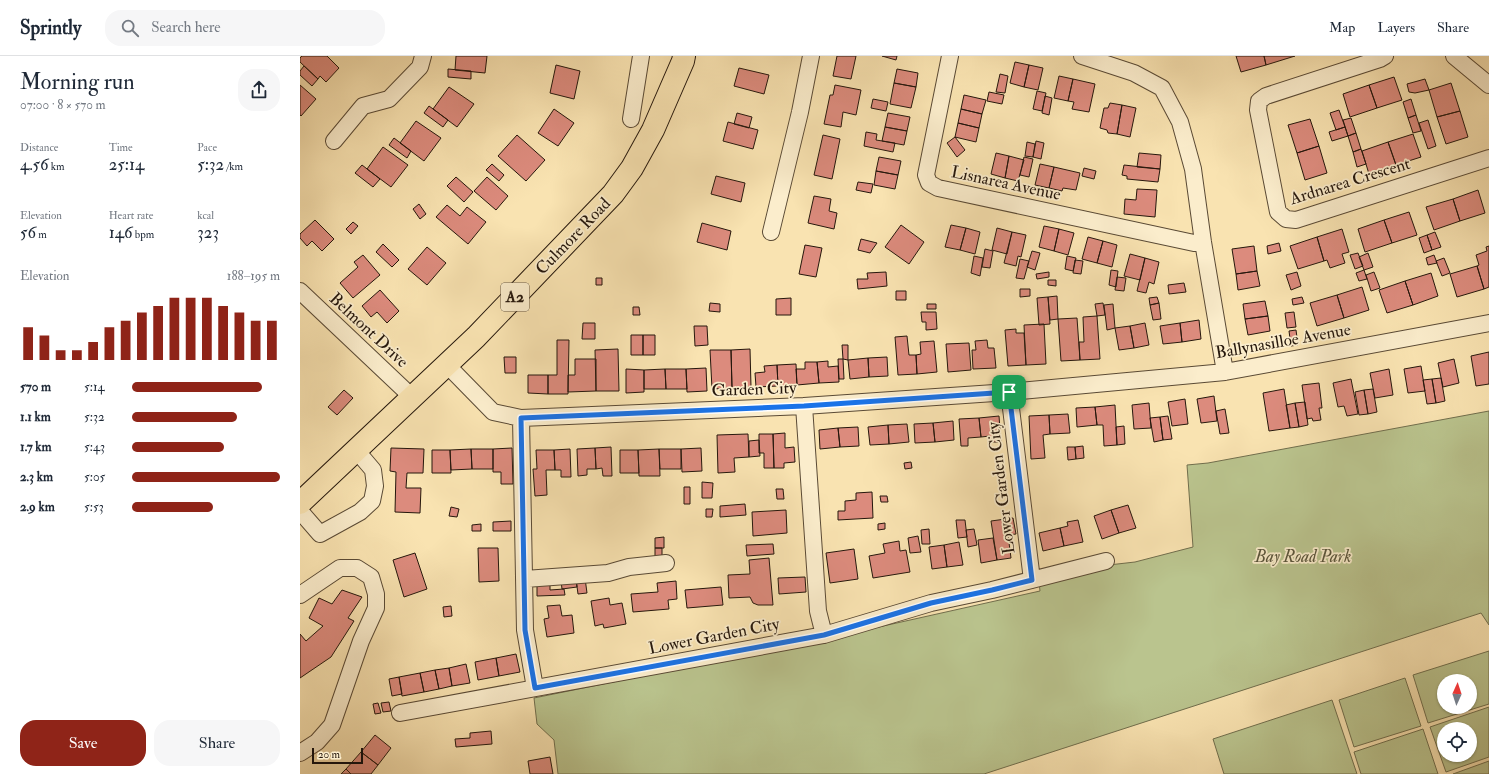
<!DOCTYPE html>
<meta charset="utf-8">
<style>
body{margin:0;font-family:"IM FELL Double Pica",serif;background:#f6f6f7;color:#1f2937;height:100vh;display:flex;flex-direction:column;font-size:15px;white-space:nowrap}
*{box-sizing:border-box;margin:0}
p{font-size:13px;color:#747a83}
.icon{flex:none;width:22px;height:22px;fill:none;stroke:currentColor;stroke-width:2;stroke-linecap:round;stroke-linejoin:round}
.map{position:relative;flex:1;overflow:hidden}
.details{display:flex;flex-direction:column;background:#fff;width:300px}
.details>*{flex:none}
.needle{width:26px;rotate:3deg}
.buttons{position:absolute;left:1137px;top:618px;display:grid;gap:8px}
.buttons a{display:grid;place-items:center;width:40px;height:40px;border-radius:50%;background:#fff;box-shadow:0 1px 3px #0004;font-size:20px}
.scale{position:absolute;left:12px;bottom:10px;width:51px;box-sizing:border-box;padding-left:4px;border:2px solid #25170c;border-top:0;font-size:11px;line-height:14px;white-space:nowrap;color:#25170c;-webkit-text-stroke:3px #fbedcc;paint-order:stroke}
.pin{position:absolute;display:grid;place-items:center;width:34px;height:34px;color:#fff;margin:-17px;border-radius:8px;box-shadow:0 2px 6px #0006}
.round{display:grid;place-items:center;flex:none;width:42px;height:42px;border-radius:16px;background:#f6f6f7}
.overview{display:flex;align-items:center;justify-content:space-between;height:68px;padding:0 20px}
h1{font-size:22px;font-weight:600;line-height:30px}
.metrics{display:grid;grid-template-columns:repeat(3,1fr);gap:6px;height:68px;padding:4px 20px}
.metrics div{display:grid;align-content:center}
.metrics b{font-size:17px;font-weight:600}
.metrics small{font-size:11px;font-weight:400}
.metrics p{font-size:11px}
.chart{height:112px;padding:8px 20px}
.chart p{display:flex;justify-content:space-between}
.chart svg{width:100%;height:72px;margin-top:4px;stroke:#8f2418;stroke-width:6}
.button{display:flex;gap:8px;margin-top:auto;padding:8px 20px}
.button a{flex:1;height:46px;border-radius:16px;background:#8f2418;color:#fff;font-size:16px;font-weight:600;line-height:46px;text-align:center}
.button a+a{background:#f6f6f7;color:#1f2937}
ul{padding:0 20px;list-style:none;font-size:13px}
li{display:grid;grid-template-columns:64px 48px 1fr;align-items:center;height:30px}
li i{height:10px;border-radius:5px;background:#8f2418}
header{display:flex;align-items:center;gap:24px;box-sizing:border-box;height:56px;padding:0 20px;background:#fff;border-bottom:1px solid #e0e1e3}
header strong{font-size:19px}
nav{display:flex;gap:22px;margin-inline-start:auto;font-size:14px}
.search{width:280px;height:36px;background:#f6f6f7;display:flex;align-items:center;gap:10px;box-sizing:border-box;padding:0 14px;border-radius:16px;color:#747a83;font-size:15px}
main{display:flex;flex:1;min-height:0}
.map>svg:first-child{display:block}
.green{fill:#bac48e;stroke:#706e4d;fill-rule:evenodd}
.building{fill:#dc8b7d;stroke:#25170c}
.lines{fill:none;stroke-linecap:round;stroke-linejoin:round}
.minor-casing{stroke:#5a4a35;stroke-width:18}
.highway-casing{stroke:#25170c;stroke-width:24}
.minor{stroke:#fbedcc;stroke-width:16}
.highway{stroke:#f9e3b1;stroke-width:22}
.route-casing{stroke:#fff;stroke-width:8}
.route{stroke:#1a73e8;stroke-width:5}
.labels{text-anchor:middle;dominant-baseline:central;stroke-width:3.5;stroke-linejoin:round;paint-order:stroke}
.shield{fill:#fbedcc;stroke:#655746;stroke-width:1}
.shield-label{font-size:16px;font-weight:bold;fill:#25170c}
.street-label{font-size:17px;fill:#25170c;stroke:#fbedcc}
.park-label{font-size:17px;font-style:italic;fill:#59543a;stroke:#fbedcc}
</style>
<header>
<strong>Sprintly</strong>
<div class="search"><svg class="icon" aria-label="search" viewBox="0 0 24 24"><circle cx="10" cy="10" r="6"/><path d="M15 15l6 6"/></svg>Search here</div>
<nav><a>Map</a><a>Layers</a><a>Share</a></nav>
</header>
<main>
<section class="details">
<div class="overview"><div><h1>Morning run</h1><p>07:00 · 8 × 570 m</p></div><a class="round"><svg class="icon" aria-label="share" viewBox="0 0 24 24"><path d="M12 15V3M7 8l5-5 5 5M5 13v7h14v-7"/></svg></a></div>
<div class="metrics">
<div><p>Distance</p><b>4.56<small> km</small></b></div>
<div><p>Time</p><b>25:14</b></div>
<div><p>Pace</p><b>5:32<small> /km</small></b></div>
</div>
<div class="metrics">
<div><p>Elevation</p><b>56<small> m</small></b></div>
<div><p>Heart rate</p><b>146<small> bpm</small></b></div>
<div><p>kcal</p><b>323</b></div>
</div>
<div class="chart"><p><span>Elevation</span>188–195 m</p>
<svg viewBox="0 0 160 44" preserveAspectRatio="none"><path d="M5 44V24M15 44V29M25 44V38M35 44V38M45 44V33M55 44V24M65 44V20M75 44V15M85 44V11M95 44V6M105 44V6M115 44V6M125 44V11M135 44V15M145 44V20M155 44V20"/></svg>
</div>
<ul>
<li><b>570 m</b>5:14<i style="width:88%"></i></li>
<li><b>1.1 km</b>5:32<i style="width:71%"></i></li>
<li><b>1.7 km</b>5:43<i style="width:62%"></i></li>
<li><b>2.3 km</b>5:05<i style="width:100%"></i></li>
<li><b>2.9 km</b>5:53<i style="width:55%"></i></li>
</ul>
<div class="button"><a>Save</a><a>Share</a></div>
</section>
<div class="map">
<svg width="1189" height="718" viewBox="0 0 1189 718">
<rect width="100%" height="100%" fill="#f9e3b1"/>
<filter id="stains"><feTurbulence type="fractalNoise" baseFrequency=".005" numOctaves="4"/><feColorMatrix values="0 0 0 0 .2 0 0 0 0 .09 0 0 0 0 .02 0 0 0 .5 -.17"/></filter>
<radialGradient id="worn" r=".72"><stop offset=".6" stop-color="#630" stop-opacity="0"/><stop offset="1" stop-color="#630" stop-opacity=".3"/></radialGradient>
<path class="green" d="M1189,355V569L1181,557L684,718H258L254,684L237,668L234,642L525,583L740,535L738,517L835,506L893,491L887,409L908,407Z
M1189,595V648L1128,667L1113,619ZM1144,625H1170V651H1144Z
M1105,622L1121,670L1054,691L1039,644Z
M1032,644L1057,718H924L913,683Z
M1189,651V701L1146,716L1130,671ZM1144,673H1170V699H1144Z
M1123,673L1138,718H1061L1054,696Z
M1189,705V718H1153Z"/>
<path class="building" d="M2,0H27L39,12L26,26L20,20L18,23L0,6V2Z
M156,0H187L185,17L155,14Z
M537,0H556L551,23L533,20Z
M582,0H597L596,4Z
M936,0H964L966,9L941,16Z
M964,0H995L966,9Z
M715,6L729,9L724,31L710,27Z
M256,9L280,15L274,43L250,37Z
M729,9L743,12L738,34L724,31Z
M4,10L18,23L12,30L0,19V15Z
M439,12L469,19L464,38L434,30Z
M148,13L171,15V23L148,21Z
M597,13L618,17L616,31L594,27Z
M700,18L708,20L705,37L696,36Z
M759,20L773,23L768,45L754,42Z
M1094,21L1102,44L1077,52L1069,29Z
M773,23L795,28L789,56L772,53L774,46L768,45Z
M1125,23L1129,34L1115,37L1109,36L1107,28Z
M594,27L616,31L611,52L590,48Z
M1151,27L1160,55L1137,61L1129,34Z
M0,29L16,43L1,60L0,59Z
M535,29L561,34L556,59L543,56L541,71L524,68L530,39H533Z
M1069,29L1077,52L1050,61L1043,38Z
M149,31L174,48L157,71L133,53Z
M737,35L746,37L742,55L733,53Z
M689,36L704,39L702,48L687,45Z
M664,39L686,44L682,58L661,53Z
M745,40L752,42L749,59L742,57Z
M573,43L588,46L586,55L571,52Z
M1111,43L1116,59L1108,62L1103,46Z
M810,47L822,49L817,78L808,77L807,74L800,72L804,52H808Z
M822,49L836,52L830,81L817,78Z
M129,50L148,64L143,71L124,57Z
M254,53L274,67L258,90L238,77Z
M661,53L682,58L679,72L658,67Z
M1039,54L1045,71L1036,74L1030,57Z
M1160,55L1168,81L1146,88L1137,61Z
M437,57L452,61L449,72L434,68Z
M588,57L610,61L607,75L585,71Z
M1116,59L1121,75L1113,77L1108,62Z
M1051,62L1056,77L1048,80L1043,64Z
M1010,63L1019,90L997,97L988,69Z
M1128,64L1136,90L1128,93L1119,67Z
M116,65L141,82L124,105L100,87Z
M428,66L458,74L453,93L423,85Z
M658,67L679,72L676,86L655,81Z
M585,71L607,75L604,89L582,85Z
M1045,71L1048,80L1032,85L1029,76Z
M566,76L577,78L576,84L595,87L593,96L564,90Z
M1056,77L1061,93L1053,96L1048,80Z
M1113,78L1121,101L1096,109L1088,86Z
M217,79L245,104L226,125L198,100Z
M523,79L540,83L532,123L514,119Z
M655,81L665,94L657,101L647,87Z
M94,82L111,95L107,102L89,89Z
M736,85L744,87L741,103L733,101Z
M727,86L735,88L733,101L725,100Z
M1088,86L1096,109L1069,118L1062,95Z
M1019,90L1027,117L1005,124L997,97Z
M83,91L108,109L91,131L67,113Z
M1061,93L1066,108L1057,111L1053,96Z
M696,97L709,100L705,122L691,118Z
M839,97L861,99L860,113L837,111Z
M709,100L724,104L718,125L705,122Z
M579,101L601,105L598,119L576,115Z
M724,101L733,103L729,121L720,119Z
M192,108L204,119L199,125L186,114Z
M740,108L754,111L749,132L735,129Z
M62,109L80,123L73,131L55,117Z
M824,109L860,113L858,126L827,123V120L822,119Z
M754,111L780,117L776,134L763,132L762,135L749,132Z
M784,112L796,115L794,123L782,120Z
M576,115L598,119L595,133L574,129Z
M416,120L445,127L441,146L411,138Z
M156,121L173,136L164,146L147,130Z
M187,121L208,140L196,154L174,135Z
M558,126L573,128L571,137L556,134Z
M837,133L857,134L855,161L824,158L825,143L836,144Z
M1178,134L1185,157L1160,165L1153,143Z
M514,140L531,143L529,155L537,157L534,173L508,167Z
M1153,143L1160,165L1134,174L1126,151Z
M119,148L126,158L120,163L113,153Z
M147,149L160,160L167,151L186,166L168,188L136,161Z
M1109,156L1117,179L1092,187L1084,164Z
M15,164L34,183L22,195L12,185L7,190L0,182V178Z
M1084,164L1092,187L1065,196L1058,173Z
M53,166L58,170L51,178L46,173Z
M402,167L431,175L427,194L397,186Z
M601,169L624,186L609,208L585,191Z
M651,169L666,172L660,194L645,191Z
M744,170L759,173L754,195L739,191Z
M666,172L680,176L675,198L660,194Z
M697,172L712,176L707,198L692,194Z
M759,173L774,177L768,199L754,195Z
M1042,173L1049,196L1042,198L1045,207L1030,212L1027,204L1024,205L1017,181Z
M712,176L726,179L721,201L718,200L716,210L704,207Z
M1135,176L1141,191L1132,194L1127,179Z
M1127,179L1132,194L1124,197L1119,182Z
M788,181L803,185L797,207L782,203Z
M1017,181L1024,205L998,213L990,190Z
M561,183L577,187L570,197L558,194Z
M803,185L817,189L812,211L797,207Z
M979,187L981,195L968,198L967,190Z
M83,188L99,204L92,211L76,196Z
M505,189L522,192L516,221L499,218Z
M954,190L957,215L936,218L932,193Z
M1189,190V231L1184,233L1177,210L1179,209L1176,199L1187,195L1186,191Z
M127,191L146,207L127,229L108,213Z
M685,193L693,195L690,212L682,211Z
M732,195L740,197L735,214L727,211Z
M1058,197L1063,210L1055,213L1050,199Z
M1068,197L1073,211L1064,214L1059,201Z
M830,198L845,202L840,224L824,220Z
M63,199L80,219L53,242L40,227L58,211L54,206Z
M1134,199L1137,207L1128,209L1126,202Z
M674,200L683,202L680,220L671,217Z
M767,200L776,202L773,215L765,213Z
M845,202L859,206L854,228L849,226L846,237L837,235Z
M1144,202L1150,217L1142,220L1136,205Z
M720,203L729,205L724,223L716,222Z
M775,204L783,205L781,218L773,217Z
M1177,210L1184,233L1157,241L1150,218Z
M811,214L818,215L816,231L809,229Z
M1064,214L1067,223L1059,225L1056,217Z
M957,215L960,230L938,234L936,218Z
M586,216L587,230L558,233L557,223H568L567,217Z
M749,216V221L737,223L736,218Z
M997,216L1001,230L991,234L986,219Z
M1074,216L1080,232L1071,235L1066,219Z
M1131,217L1138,240L1113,249L1105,225Z
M817,221L826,222L824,235L815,234Z
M296,222H302V229H296Z
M748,224H756V230L748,229Z
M1105,225L1113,249L1087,257L1079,234Z
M884,227L886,236L869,238L868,229Z
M1062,231L1069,254L1044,262L1037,239Z
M720,233H730V240L720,241Z
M80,234L99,255L87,267L77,256L71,261L62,250Z
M596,235H606V244H596Z
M1037,239L1044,262L1017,270L1010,247Z
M757,240L758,263L750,264L748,241Z
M748,241L750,268L739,269L737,242Z
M857,241L859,247L850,249L849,242Z
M1002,241L1004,247L993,249L992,243Z
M491,242V259H476V243Z
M965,245L968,260L945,263L943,248Z
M410,247L420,248V256L409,255Z
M803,247L805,259L797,260L795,248Z
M859,247L861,263L853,264L850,249Z
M627,248H636V253H627Z
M813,248L815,272L807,274L804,249Z
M333,251H339L340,259H333Z
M621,256H636L637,273L626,274V266H622Z
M994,256L996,271L987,272L985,257Z
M797,260L800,303L780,304L779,286H784L783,261Z
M968,260L970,275L948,279L945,263Z
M777,262L780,304L761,305L758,263Z
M899,264L901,283L882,286L880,267Z
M283,267H295V283H282Z
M845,267L849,289L834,292L830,270Z
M880,267L882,286L863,288L860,270Z
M744,268L746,308L726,309L724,269Z
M394,270H407L408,289L395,290Z
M830,270L834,292L819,294L815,272Z
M716,273V277H724L726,309L708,310L705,274Z
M996,274L998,289L991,290L989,275Z
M331,279H343V299H331Z
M343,279H355V299H343Z
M607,280L609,299H616L617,318L598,319L595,281Z
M257,284H269L268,338H248V319H257Z
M687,284L688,292H694L696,312L673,313L672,294H676L675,285Z
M634,285L637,316L617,318L616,299L621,298L620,286Z
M669,287L671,314L648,316L646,288Z
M542,289H548V304L543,303Z
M318,293L319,335H296L295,294Z
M450,293L451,331L432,332L431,294Z
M410,294H431L432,332L412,333Z
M1189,296V328L1176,330L1171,300Z
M204,301H216V317H205Z
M587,301L588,320L569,321L568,302Z
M568,302L569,321L550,323L548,304Z
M275,303H296V335L268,336V319H275Z
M538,303H543L544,323H539Z
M1154,303L1159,327L1143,331L1138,307Z
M528,305V311L538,310L539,326L519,327L517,306Z
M505,306H517L519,327L497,329L496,313H505Z
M496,308L497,329L478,330L477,309Z
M477,309L478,330L456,331L455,317L465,316L464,310Z
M1121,310L1125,335L1108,337L1104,313Z
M406,312L407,335L387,336L386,313Z
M326,313L344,314V336L326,337Z
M365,313L366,333H344V314Z
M365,313H386L387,333H366Z
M1089,313L1093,339L1075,342L1070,317Z
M228,319H248V338L228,337Z
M1141,322L1145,345L1136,347L1132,323Z
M1051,323L1058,358L1047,360L1044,350L1038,351L1033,327Z
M1132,323L1136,347L1127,348L1123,324Z
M1019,327L1022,352H1019L1021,364L1013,365L1012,362L1007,363L1002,329Z
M984,333L990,372L969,375L963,337Z
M1073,333L1077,356L1068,358L1064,334Z
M44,334L53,342L37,359L28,351Z
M1064,334L1068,358L1059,359L1055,336Z
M914,340L917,365L901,367L897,343Z
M885,343L888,368L872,370L868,346Z
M1005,346L1008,369L999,371L995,347Z
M849,347L851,372L834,373L832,349Z
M995,347L999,371L990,372L986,349Z
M815,349L817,389L804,390L803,369H797L795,351Z
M795,351L797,369L777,371L776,352Z
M925,353L929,377L920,378L916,355Z
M768,358L770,377L750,378L749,359Z
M749,359L750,378L743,379L745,402L731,403L729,360Z
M699,360L701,386H690V380L681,381L679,362Z
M868,360L872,383L863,384L860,361Z
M860,361L863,384L854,386L850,362Z
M679,362L681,381L668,382V390H661L659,363Z
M653,365L654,384L635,386L633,367Z
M633,367L635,386L615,387L614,368Z
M607,368L609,386L589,388L588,369Z
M588,369L589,388L570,389L568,371Z
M824,370L825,388L817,389L816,371Z
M558,371L559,390L540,391L538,372Z
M538,372L540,391L520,393L519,374Z
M485,377V392L494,391L495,406L484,407V412H474L473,378Z
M448,378L449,401L434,402L435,416L418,417L417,379Z
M459,378H473L474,412H464V397H459Z
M459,384L460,400L449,401V385Z
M783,390L784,402L776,403L775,391Z
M311,391L312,420H303L302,412L296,413L295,392Z
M767,391H775L776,403L768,404Z
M91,392L124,393L123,417H107L106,432H121L120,457L95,456L96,416L90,415Z
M212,392L213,428H201V416H193V393Z
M295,392L296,413H287V419L278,420L277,393Z
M401,392L402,415L382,416L381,393Z
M171,393L172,413L151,414L150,394Z
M171,393H193V413H172Z
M270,393L271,421H261V414H255L254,394Z
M359,393L360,420H339L338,394Z
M359,393H381V413H360Z
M132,394H150L151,417H132Z
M236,394H254L255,414H246L247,439L235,440L233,413H237Z
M320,394H338L339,417H320Z
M611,406L612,412L605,413L604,407Z
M402,426L413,427L412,442H402Z
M384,431H390V448H384Z
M476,433H483L484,443H477Z
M572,436L573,462L538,464V455H545V445L556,444V437Z
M580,440H587L588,446H581Z
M445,448L446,459L420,461V450Z
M828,449L836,472L819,477L811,454Z
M151,451L159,453L157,461L149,460Z
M406,453H413L412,461H406Z
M486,454L487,477L453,480L452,456Z
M811,454L819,477L802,483L794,460Z
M713,462L716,478L708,479L711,502L697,504L691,465Z
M656,464H665L667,481L658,482Z
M778,464L783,486L764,490L760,472L768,470L767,466Z
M211,465V475H193V466Z
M585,467V473L578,474V468Z
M181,468V475H172V469Z
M760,472L764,490L743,495L739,477Z
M629,473L630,488H622L621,474Z
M674,473L677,489L668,491L666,474Z
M618,480L621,496L610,497L608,482Z
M364,481V492H355V482Z
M693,482L697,504L681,507L678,484Z
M599,485L600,495L606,494L610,516L573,522L569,500L585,497L583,488Z
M659,486L663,509L647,511L644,489Z
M473,488L474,498L447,500L446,489Z
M644,489L647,511L632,513L629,491Z
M178,492H198L199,525L179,526Z
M355,492H362V501H355Z
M554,493L558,523L530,527L526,497Z
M115,497L127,533L104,541L93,504Z
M469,502L473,549H458L453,547L450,541L429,542L428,519L450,518L449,504Z
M505,521L506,536L479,538L478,522Z
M285,522L287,537L278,538L276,523Z
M276,523L277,531L262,533L261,525Z
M376,525L377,543L368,544L369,553L333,556L331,538L358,536L357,527Z
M237,526H250V534L264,533L265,539L237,540Z
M421,531L423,549L387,552L385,534Z
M42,534L62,541L48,562L54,565L31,601L0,622V578L6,585L23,570L9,562L19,542L32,548Z
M309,542L310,549L322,547L326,568L304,572L303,568L295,570L291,545Z
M260,549L262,560L272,559L274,577L247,581L244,563L249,562L247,550Z
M151,550L152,560L144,561L143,551Z
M216,598L220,616L199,620L196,602Z
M196,602L199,620L178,624L175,606Z
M166,608L170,627L152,630L149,612Z
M149,612L152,630L139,633L135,614Z
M135,614L139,633L124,636L120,617Z
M120,617L124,636L102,640L99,621Z
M99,621L102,638L92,640L89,623Z
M89,646L91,655L83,656L81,647Z
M78,647L81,657L75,658L73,648Z
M191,675L192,688L156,691L155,683L170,682V677Z
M75,679L91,692L78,709L61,696Z
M61,696L78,709L71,718H51L46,713Z
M250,701L253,718H230L228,705Z
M46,713L51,718H41Z"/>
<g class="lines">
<defs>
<path id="minor" d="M650,0L626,119L629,127L638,132L894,187L903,186
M782,0L834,17L862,32L880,66L893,113L903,186L925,316
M1085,0L1080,3L966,40L959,45L958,54L978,156L986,163L996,164L1189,102
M1154,0L1189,29
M331,63L341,0
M34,85L63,50L89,43L120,11L123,0
M471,176L500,56L511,0
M0,235L112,341
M147,309L193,356L221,362L504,350L709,336L925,316L1189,267
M709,336L732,524
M504,350L518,555L524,579
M221,362L225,574L235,632
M0,455L20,478L60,456L72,445L75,430L73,414L56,394
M225,523L308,517L329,511L366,507
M0,539L40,512H57L71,521L76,538V552L61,585L32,669L17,686L0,697
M100,657L524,579L631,547L692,534L806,505"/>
<path id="highway" d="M0,447L176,281L313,138L332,112L353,74L383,5L384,0"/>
</defs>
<use href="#minor" class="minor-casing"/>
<use href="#highway" class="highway-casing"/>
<use href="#minor" class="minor"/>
<use href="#highway" class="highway"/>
</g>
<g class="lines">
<defs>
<path id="route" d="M709,336L732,524L692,534L631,547L524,579L235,632L225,574L221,362L504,350Z"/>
</defs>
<use href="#route" class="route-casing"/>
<use href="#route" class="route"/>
</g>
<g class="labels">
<rect class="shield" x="201" y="227" width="28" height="28" rx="3"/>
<g class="shield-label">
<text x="215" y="241">A2</text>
</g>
<g class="street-label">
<text transform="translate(1050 125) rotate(-17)">Ardnarea Crescent</text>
<text transform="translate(706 127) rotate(12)">Lisnarea Avenue</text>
<text transform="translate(273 180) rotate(-46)">Culmore Road</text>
<text transform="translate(69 274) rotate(43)">Belmont Drive</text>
<text transform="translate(983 285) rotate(-10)">Ballynasilloe Avenue</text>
<text transform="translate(454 333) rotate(-2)">Garden City</text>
<text transform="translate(701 432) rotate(-97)">Lower Garden City</text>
<text transform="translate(414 580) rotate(-11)">Lower Garden City</text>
</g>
<g class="park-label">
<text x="1003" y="500">Bay Road Park</text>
</g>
</g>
<rect width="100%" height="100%" filter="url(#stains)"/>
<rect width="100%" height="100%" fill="url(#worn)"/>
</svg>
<div class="buttons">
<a><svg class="needle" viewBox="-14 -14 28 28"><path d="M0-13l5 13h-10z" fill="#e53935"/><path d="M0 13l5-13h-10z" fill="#747a83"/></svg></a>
<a><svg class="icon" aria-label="locate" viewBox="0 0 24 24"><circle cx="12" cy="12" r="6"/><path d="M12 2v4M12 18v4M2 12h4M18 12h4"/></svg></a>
</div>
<div class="scale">20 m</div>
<div class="pin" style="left:709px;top:336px;background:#1e9e55"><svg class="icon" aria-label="arrive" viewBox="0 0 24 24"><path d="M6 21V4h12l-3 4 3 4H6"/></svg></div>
</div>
</main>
